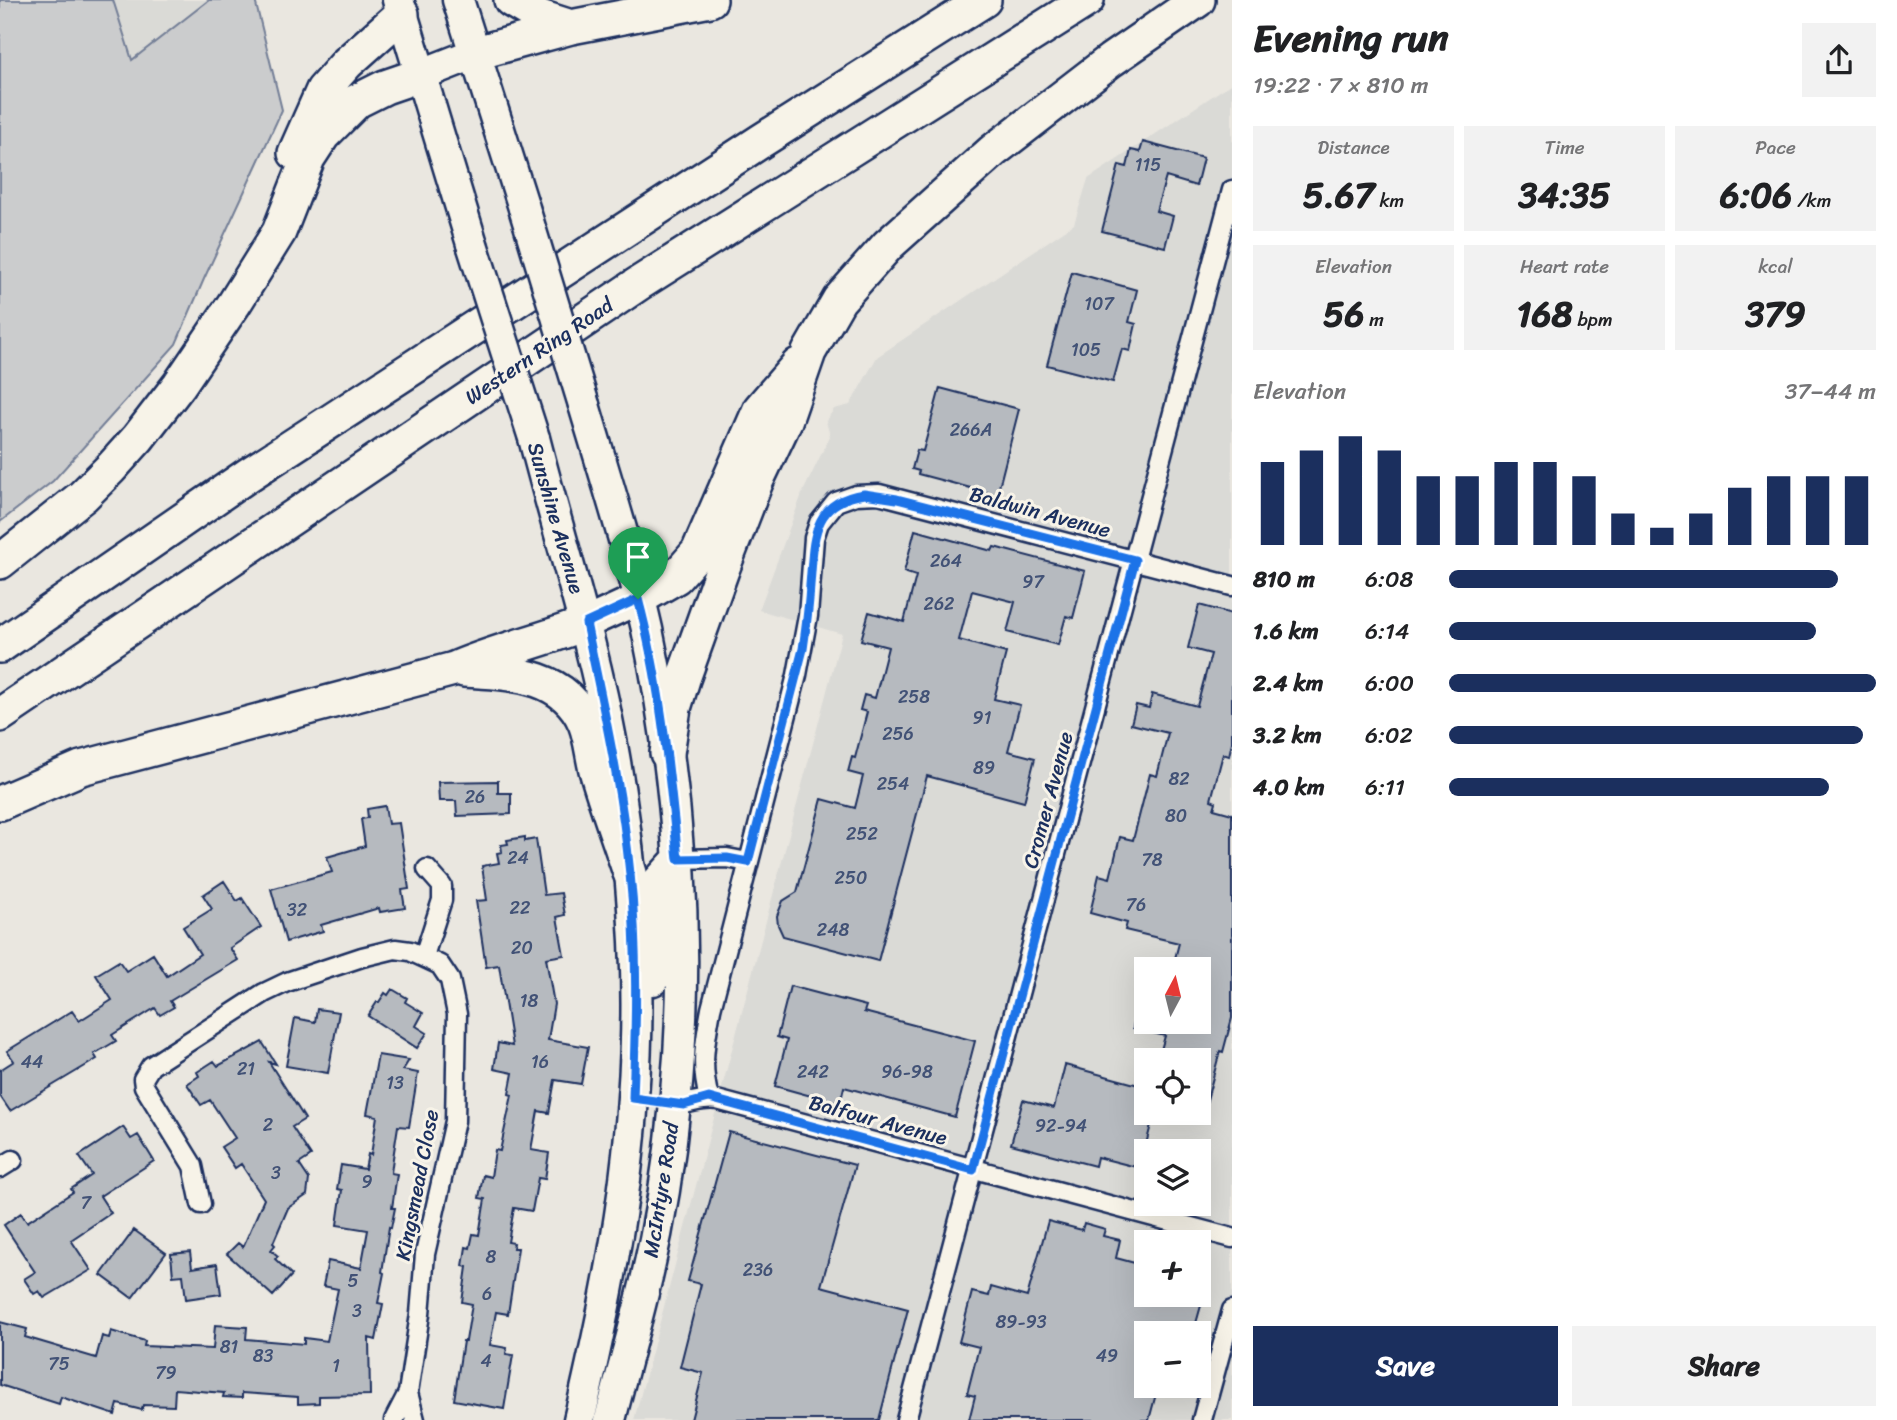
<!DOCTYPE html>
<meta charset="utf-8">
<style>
body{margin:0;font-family:Sriracha,sans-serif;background:#f2f2f2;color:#202124;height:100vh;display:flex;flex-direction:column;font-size:26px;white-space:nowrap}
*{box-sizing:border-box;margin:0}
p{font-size:23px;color:#757577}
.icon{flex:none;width:38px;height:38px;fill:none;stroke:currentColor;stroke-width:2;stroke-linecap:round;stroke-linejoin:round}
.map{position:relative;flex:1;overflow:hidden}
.side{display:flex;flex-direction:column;background:#fff;width:665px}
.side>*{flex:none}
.needle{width:46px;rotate:7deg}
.tools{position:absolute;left:1134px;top:957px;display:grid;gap:14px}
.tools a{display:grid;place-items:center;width:77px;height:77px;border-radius:0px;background:#fff;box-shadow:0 7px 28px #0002;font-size:35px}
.pin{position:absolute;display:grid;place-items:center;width:60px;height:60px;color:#fff;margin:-72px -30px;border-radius:50% 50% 50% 0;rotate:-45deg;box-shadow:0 0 7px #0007}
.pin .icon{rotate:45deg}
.round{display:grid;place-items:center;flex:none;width:74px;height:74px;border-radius:0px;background:#f2f2f2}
.headline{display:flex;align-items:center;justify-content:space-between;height:119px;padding:0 21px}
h1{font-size:38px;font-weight:700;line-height:52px}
.stats{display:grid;grid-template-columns:repeat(3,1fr);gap:10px;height:119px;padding:7px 21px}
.stats div{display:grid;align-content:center;border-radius:0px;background:#f2f2f2;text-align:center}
.stats b{font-size:35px;font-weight:700}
.stats small{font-size:19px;font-weight:400}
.stats p{font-size:19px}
.chart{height:196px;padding:14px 21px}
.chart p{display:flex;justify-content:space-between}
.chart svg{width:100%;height:126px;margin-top:7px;stroke:#1b2f5e;stroke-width:6}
.action{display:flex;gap:14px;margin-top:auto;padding:14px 21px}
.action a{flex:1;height:80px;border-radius:0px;background:#1b2f5e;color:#fff;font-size:28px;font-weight:700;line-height:80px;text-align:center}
.action a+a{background:#f2f2f2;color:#202124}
ul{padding:0 21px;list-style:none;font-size:23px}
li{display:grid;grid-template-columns:112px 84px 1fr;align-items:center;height:52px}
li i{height:18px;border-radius:9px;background:#1b2f5e}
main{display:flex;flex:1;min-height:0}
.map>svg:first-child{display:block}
.built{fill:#dadad6;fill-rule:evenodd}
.green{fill:#cbcccd;stroke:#737e96;stroke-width:2}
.building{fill:#b6babf;stroke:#1b2f5e;stroke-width:2}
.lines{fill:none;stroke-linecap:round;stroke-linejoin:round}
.minor-casing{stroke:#1b2f5e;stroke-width:23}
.primary-casing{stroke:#1b2f5e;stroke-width:35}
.motorway-casing{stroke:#1b2f5e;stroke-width:38}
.minor{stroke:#f7f3e8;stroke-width:18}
.primary{stroke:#f7f3e8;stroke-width:30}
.motorway{stroke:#f7f3e8;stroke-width:33}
.primary-bridge-casing{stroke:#1b2f5e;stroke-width:35;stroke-linecap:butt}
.primary-bridge{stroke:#f7f3e8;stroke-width:30}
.route-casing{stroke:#fff;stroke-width:14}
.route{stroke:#1a73e8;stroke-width:9}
.labels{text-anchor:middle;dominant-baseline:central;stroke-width:6;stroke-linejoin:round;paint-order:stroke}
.number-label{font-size:18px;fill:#425276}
.street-label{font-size:21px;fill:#1b2f5e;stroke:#f7f3e8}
</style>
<main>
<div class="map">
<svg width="1232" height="1420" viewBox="0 0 1232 1420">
<rect width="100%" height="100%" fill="#eae7e0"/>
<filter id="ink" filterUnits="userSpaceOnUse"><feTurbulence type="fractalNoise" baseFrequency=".0143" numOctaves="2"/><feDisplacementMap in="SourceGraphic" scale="14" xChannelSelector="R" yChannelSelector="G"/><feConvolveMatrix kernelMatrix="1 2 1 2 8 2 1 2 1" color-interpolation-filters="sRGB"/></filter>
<g filter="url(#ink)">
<path class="built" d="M113,0H209L131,60Z
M1232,83V1420H634L842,634L759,610L802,494L830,436L826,421L834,409L850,405L877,357L1074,224L1088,179ZM1146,970H1199V1022H1146ZM1146,1060H1199V1113H1146ZM1146,1152H1199V1204H1146ZM1146,1242H1199V1295H1146ZM1146,1334H1199V1386H1146Z"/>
<path class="green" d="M0,0H113L132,60L209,0H255L282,110L204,279L176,344L53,481L0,522Z"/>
<path class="building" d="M1143,142L1203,158L1196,186L1166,177L1156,211L1173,216L1165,247L1102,231L1119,165L1127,167L1131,150L1140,152Z
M1072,272L1137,290L1129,322L1136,324L1133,337L1130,351L1122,349L1113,382L1047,365Z
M940,388L1019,409L997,495L918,474L919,471L912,469L917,450L923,451Z
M915,530L992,551L994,547L1085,571L1073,618L1066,616L1058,645L1007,632L1015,602L972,591L959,640L1006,653L994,699L1020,705L1008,751L1035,758L1024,802L927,776L878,961L783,936L778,925L777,916L783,901L797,892L822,799L855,808L863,776L848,772L852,757L855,758L867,712L860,710L864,695L875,698L888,647L861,640L869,612L904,622L916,576L904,572Z
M1199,605L1232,614V742L1229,756L1223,754L1211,800L1216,802L1214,809L1232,814V1018L1223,1052L1220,1051L1204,1111L1199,1110V1060H1158L1165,1036L1133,1028L1134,1022H1199V970H1172L1179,943L1125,930L1127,923L1090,913L1099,875L1110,878L1120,837L1133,840L1150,774L1157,776L1168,733L1131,724L1136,705L1149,708L1152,694L1197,706L1211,654L1188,648Z
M498,781V793H511V814L457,816L456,801H439L438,782Z
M385,806L388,824L399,823L409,889L402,890L405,908L380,912L379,908L321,925L323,931L286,942L271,889L332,872L327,857L365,846L361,819L368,818L367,809Z
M525,837V841L536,839L544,895L561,893L565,915L557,917L564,955L546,958L554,1004L548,1040L588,1047L581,1084L555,1080L549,1113L538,1111L531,1150L549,1153L545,1179L538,1178L532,1211L514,1208L508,1242L514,1243L513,1248H518L508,1314L496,1312L490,1345L507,1348L506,1354L513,1355L504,1409L454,1400L463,1341H466L472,1304L462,1302L467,1267L463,1266L466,1247L470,1248L473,1234L479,1235L485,1199L479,1198L483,1175L491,1177L495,1150L500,1151L512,1095L509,1094L513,1073L494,1069L498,1043L512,1046L499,965L486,967L476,901L487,900L482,866L499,863L497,853L502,852L501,845L508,844L507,840Z
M224,881L237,901L242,898L261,927L230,948L238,960L170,1001L174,1007L160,1015L155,1008L112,1035L116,1041L94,1054L97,1059L10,1111L0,1096V1070L14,1061L7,1051L72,1011L79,1021L112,1000L96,975L119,961L126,971L153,954L167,976L200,954L183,927L212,909L203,895Z
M790,986L866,1006L864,1012L975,1041L955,1117L844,1087L840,1104L775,1086L787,1040L777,1037Z
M392,989L407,998L405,1002L423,1013L416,1026L427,1033L417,1048L368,1016L377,1002H379L385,993L388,995Z
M317,1009L339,1012L328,1073L286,1066L295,1018L315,1022Z
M262,1042L276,1064L269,1062L305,1119L292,1127L311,1156L299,1164L309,1179L307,1195L288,1208L273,1243L275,1245L271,1250L278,1256L275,1259L292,1275L273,1296L227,1254L238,1243L243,1247L264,1199L241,1164L235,1168L221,1147L235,1138L210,1100L201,1105L187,1084L199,1076L197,1072L214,1061L218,1066Z
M378,1055L409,1060L403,1070L418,1073L409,1127L398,1126L393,1158L391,1173L397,1174L392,1208H395L391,1228L389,1227L382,1272L384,1273L378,1303L383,1304L376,1340L369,1338L370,1395L319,1396V1403L298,1404V1397L242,1393V1398L223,1397L224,1393L175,1389L174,1406L143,1405L142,1410L118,1404L115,1415L61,1397L59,1404L0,1385V1322L27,1329L25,1337L96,1358L102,1336L109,1338L111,1331L145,1341L144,1346L213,1349L215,1325L247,1327L246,1339L304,1344V1338L327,1341L338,1289L323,1286L328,1261L361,1268L368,1230L337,1225L342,1190L337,1189L341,1165L365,1169L368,1154L371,1155L377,1116L367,1114Z
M1065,1065L1146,1087V1113H1154L1140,1168L1097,1157L1095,1166L1011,1144L1023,1100L1054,1108Z
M123,1127L131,1139L138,1135L154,1161L100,1196L111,1213L71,1240L91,1270L44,1298L39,1291L34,1294L24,1279L35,1272L4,1225L21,1213L27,1222L73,1192L71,1189L92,1175L79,1156Z
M729,1132L855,1165L821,1286L908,1309L879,1420H691L703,1373L680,1367L701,1284L688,1281Z
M1048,1221L1082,1230L1084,1223L1105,1229L1103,1236L1120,1240L1116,1258L1146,1266V1295H1204L1193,1334H1146V1386H1152L1150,1392L1156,1394L1149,1420H969L975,1396L967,1394L979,1347L959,1342L972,1292L989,1296L991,1287L1027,1297Z
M134,1230L166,1253L132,1298L101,1275Z
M190,1252L192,1268L217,1264L221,1294L186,1299L183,1275L173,1276L171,1254Z"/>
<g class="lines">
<defs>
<path id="minor" d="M678,859L727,858L748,862
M424,956L442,900V886L427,869
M709,1098C700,1065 705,1043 711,1009L797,675L808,616L814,538L819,523L836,502L856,495L879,494L1232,586
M675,1104C690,1105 703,1097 717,1100L1232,1238
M0,1168L13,1160
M201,1204L193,1166L144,1086L143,1079L151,1066L264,993L287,982L362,957L395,949L410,951L440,965L450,980L457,1014L455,1121L425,1254L420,1314L408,1393L394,1420
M408,1393L415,1420
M906,1420L1232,190
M1202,1420L1232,1310"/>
<path id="primary" d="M398,0L472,244
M458,0L524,208
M420,75L476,53
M584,405C606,479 630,554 647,629C679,784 691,947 675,1104C669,1168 658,1234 642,1297C632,1338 620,1379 610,1420
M534,438C560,540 593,641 612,745C633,860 642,980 633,1097C626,1206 604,1314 579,1420
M586,623L638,599
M653,980L655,970L654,903L658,881L678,859"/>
<path id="motorway" d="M511,0L540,17L571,27
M476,53L571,27L710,0
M295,153L323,90L347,63L402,14
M0,562L83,496L111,468L138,438L179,385L234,304L279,232L308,158L323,135L357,101L385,87L420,75
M638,599L676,577L698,552L760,409L798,365
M0,646L248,475L761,141L984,0
M464,670C509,673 564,673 585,723C591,738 592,754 596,770C606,805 619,839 630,873
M0,715L638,284L1087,0
M667,753L674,708L683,679L722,570L756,482L785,421L809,352L839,300L888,245L993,151L1111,60L1198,0
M0,803L81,768L454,669C497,650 543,641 586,623"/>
</defs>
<use href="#minor" class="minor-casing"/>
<use href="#primary" class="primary-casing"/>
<use href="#motorway" class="motorway-casing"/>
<use href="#minor" class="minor"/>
<use href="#primary" class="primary"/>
<use href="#motorway" class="motorway"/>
<defs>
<path id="primary-bridge" d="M524,208L584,405
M472,244L534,438"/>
</defs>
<use href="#primary-bridge" class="primary-bridge-casing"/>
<use href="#primary-bridge" class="primary-bridge"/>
</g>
</g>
<g class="lines" filter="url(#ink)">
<defs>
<path id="route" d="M864,494L897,499L1135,560L973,1170L709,1098L684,1105L633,1098C636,1024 638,948 630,874C622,789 603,707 586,623L638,599C661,684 669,772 678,859L727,858L748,862L803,649C806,628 809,607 810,585C814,541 810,502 864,494Z"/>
</defs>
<use href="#route" class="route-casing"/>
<use href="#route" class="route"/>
</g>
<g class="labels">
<g class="number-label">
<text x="1148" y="165">115</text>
<text x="1099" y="304">107</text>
<text x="1086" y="350">105</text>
<text x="971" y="430">266A</text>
<text x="946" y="561">264</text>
<text x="1033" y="582">97</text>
<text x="939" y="604">262</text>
<text x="914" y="697">258</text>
<text x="982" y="718">91</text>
<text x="898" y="734">256</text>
<text x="984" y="768">89</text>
<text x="1179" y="779">82</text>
<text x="893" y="784">254</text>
<text x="475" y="797">26</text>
<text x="1176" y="816">80</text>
<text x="862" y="834">252</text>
<text x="518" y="858">24</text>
<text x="1152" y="860">78</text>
<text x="851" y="878">250</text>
<text x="1136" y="905">76</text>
<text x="520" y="908">22</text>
<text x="297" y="910">32</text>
<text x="833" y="930">248</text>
<text x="522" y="948">20</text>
<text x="529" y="1001">18</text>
<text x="32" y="1062">44</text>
<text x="540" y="1062">16</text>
<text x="246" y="1069">21</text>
<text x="813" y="1072">242</text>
<text x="907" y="1072">96-98</text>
<text x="395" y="1083">13</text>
<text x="268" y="1125">2</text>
<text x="1061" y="1126">92-94</text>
<text x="276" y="1173">3</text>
<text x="367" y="1182">9</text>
<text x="86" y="1203">7</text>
<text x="491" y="1257">8</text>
<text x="758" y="1270">236</text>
<text x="353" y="1281">5</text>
<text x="487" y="1294">6</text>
<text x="357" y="1311">3</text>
<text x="1021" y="1322">89-93</text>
<text x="229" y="1347">81</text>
<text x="263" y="1356">83</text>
<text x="1107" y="1356">49</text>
<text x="486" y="1361">4</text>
<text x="59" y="1364">75</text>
<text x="336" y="1366">1</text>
<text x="166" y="1373">79</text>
</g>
<g class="street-label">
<text transform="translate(539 351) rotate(-34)">Western Ring Road</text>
<text transform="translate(1040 512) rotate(15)">Baldwin Avenue</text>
<text transform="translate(556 518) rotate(74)">Sunshine Avenue</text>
<text transform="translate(1048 800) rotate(-75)">Cromer Avenue</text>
<text transform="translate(878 1120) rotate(15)">Balfour Avenue</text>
<text transform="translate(417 1185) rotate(-79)">Kingsmead Close</text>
<text transform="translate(661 1190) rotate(-81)">McIntyre Road</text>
</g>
</g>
</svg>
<div class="tools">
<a><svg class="needle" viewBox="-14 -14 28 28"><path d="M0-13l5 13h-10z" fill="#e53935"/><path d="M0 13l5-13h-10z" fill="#757577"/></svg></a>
<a><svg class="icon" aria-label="locate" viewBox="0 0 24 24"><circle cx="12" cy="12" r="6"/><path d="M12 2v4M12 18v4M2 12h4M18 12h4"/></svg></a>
<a><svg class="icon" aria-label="layers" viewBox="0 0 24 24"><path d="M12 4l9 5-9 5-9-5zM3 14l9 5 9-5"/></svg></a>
<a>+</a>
<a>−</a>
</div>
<div class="pin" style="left:638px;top:599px;background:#1e9e55"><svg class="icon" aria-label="arrive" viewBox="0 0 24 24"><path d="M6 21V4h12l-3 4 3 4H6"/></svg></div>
</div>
<section class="side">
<div class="headline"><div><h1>Evening run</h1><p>19:22 · 7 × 810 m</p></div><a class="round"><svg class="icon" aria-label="share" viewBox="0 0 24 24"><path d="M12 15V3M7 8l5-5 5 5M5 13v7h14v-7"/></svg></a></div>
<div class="stats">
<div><p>Distance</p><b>5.67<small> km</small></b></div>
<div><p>Time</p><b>34:35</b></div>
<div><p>Pace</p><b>6:06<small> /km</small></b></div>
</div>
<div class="stats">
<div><p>Elevation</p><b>56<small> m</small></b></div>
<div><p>Heart rate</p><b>168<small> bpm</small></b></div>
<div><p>kcal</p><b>379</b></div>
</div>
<div class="chart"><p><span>Elevation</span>37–44 m</p>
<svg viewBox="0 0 160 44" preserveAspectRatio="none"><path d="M5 44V15M15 44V11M25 44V6M35 44V11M45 44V20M55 44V20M65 44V15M75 44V15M85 44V20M95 44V33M105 44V38M115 44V33M125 44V24M135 44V20M145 44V20M155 44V20"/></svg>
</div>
<ul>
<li><b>810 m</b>6:08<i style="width:91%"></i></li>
<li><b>1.6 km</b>6:14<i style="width:86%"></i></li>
<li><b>2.4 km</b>6:00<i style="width:100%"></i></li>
<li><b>3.2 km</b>6:02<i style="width:97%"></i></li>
<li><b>4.0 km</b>6:11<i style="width:89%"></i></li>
</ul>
<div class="action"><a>Save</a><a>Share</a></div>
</section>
</main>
